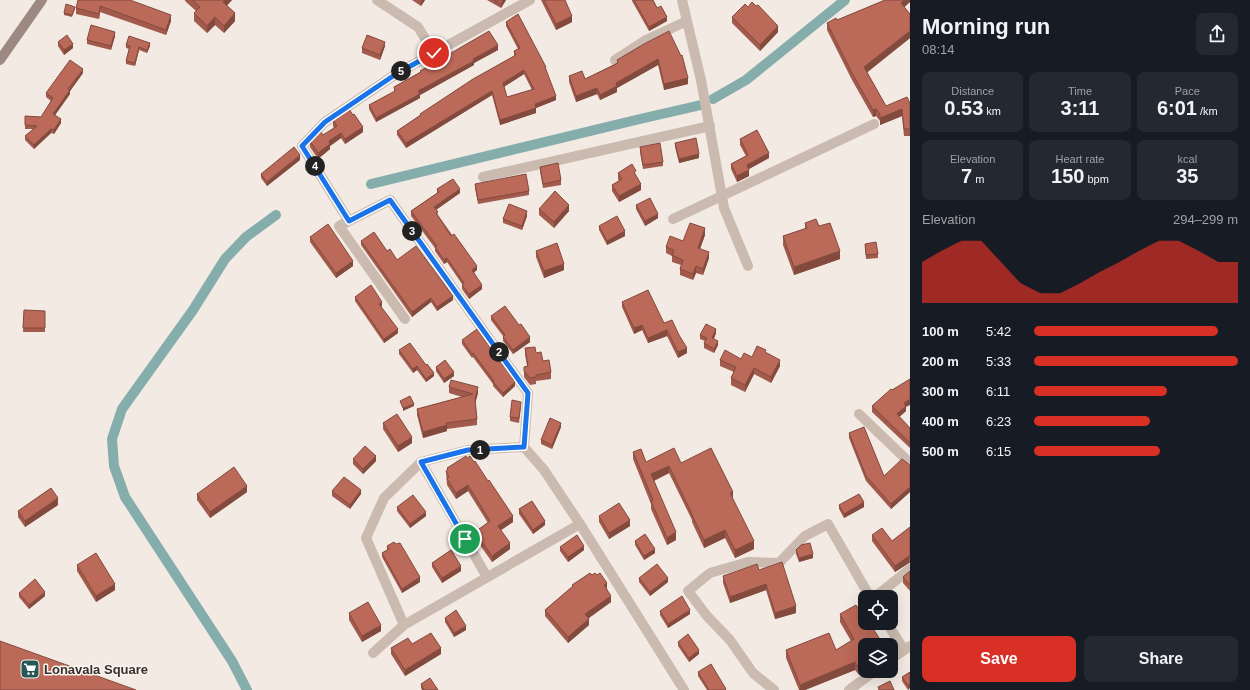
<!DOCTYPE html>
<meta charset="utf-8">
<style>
body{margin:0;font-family:Helvetica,sans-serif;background:#242831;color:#f1f3f6;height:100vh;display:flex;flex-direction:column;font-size:15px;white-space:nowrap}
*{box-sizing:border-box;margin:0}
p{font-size:13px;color:#9ea1a6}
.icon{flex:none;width:22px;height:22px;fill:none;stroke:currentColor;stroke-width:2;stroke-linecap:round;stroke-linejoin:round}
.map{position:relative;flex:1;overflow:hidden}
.sheet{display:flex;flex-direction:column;background:#171b24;width:340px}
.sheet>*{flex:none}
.controls{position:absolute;left:858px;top:590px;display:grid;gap:8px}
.controls a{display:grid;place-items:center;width:40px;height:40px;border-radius:8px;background:#171b24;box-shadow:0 4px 16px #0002;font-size:20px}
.pin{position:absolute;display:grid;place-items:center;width:34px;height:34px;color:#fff;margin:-17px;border:2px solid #fff;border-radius:50%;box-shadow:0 1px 4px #0007}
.km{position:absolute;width:20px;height:20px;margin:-10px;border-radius:50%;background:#222;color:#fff;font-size:11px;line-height:20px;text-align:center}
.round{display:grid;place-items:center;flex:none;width:42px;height:42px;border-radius:8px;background:#242831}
.summary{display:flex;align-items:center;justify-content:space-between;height:68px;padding:0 12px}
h1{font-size:22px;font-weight:700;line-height:30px}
.figures{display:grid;grid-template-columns:repeat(3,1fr);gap:6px;height:68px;padding:4px 12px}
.figures div{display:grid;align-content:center;border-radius:8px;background:#242831;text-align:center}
.figures b{font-size:20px;font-weight:700}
.figures small{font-size:11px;font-weight:400}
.figures p{font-size:11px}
.chart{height:112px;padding:8px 12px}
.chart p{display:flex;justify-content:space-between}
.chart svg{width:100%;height:72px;margin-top:4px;fill:#d93025;opacity:.7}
.primary-button{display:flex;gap:8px;margin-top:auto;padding:8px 12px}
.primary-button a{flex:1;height:46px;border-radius:8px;background:#d93025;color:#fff;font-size:16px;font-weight:700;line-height:46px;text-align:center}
.primary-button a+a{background:#242831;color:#f1f3f6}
ul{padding:0 12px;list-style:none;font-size:13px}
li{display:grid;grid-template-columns:64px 48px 1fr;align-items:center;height:30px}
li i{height:10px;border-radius:5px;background:#d93025}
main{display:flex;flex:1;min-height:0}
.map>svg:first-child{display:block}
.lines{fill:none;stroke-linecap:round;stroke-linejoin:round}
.canal{stroke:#84adac;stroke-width:10}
.minor{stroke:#cabaaf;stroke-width:10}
.secondary{stroke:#9d8981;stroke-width:10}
.wall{fill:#a15a4c;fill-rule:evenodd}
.shaded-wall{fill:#834a3e}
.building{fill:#bb6958;stroke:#834a3e;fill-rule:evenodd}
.route-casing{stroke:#fff;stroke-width:8}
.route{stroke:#1a73e8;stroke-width:5}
.labels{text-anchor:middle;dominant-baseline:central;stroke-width:3;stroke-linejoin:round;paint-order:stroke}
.poi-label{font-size:13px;font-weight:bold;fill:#39302d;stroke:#faf4ef;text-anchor:start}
</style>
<main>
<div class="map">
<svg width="910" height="690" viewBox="0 0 910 690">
<rect width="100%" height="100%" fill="#f2eae3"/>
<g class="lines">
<path class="canal" d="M713,99L746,80L845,0
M371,184L640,119L701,105
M247,690L232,661L125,497L114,466L112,439L122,409L193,310L225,259L246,237L276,215"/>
<path class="minor" d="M377,0L418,27L434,53
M682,0L701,80L724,208L748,266
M615,60L646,40L687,21
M483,177L710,126
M673,219L874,124
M349,221L302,146L325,122L396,74L530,0
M405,319L339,226L390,200L528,393L524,447
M859,414L910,463
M421,462L487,577
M875,597L910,569
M887,623L904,650
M404,625L366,538L384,498L421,462L468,450L524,447L544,470L580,524L684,690
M373,653L404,625L580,524
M891,659L910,646
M774,690L753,673L730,640L707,616L688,591L710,573L748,562L779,563L805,536L828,524L870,597
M849,690L875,671"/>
<path class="secondary" d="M0,60L42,0"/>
</g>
<path class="wall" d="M78,0L171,21L166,35L100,12L99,19L76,14V8Z
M185,0H232L227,5L235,21L224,33L215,25L207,33L194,21V13L196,11L185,1Z
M412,0H425L421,6Z
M487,0H506L501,8Z
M541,0H565L572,22L556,30Z
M632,0H653L657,8L667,21L649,31L632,1Z
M884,0H910V2L904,7L910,14V38L867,72L886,106L910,103V136H904L902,116L880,125V121L876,116L873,117L852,80L827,30V23L837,20L884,1Z
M75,9L72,17L64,15V13Z
M732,17L778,32L760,51L732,23Z
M506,22L546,70L556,100L536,108V113L500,125L492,95L406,148L397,135V131L420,115V114L514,56V51L518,49L506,26ZM524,74L532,90L507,97L504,87Z
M115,36L111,50L87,44V40Z
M58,42L73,48L64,55L58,46Z
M644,44L688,84L664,90L658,65L617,88V92L600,100L597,94L576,102L569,82V76L585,79L617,63V60Z
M126,45L150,46L147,53L139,50L135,66L126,64V61L129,49L126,48Z
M385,46L380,60L362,53V48Z
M498,50L474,63V65L420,95V98L376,122L369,109V105L394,92V87L420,72V71Z
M83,73L70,91V94L55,115L61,123L54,134L51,133L34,149L25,140V136L33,129H25V116L41,117L51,101L46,97V93Z
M333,120L363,132L345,144L341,138L330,146V149L318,159L310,147V141L323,135L334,128L333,126Z
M740,139L769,158L749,169V176L737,182L731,169V164L746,156L740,145Z
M675,143L699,158L679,163L675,147Z
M640,147L663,162V166L643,169L640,152Z
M300,160L267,186L261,178V174Z
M540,167L561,180V185L543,188L540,171Z
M618,173L641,190L619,202L612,191V185L619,181L618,179Z
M475,184L529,191V195L478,204L475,188Z
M437,189L460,193L436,210L438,215L477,270L474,272L482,289L469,299L462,289V284L447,262L444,264L435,251V248L411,216V211L437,193Z
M636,205L658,218L645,226L636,209Z
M539,209L569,211L554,228L539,215Z
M527,216L522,230L503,223V219Z
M805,223L819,226L840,259L794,275L783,245V236L805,229Z
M599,226L625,236L607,245L599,230Z
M705,235L700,249L709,258L703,275L696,273L693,280L680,275V269L681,265L672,262V256L666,253V247Z
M310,237L353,266L336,278L310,242Z
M361,241L387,251L397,260L453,300L437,311L431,302L412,317L361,245Z
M865,244L878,254V258L866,259Z
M536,251L564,270L544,278L536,257Z
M355,297L382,306H381L398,333L384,343L355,301Z
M622,302L664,323L687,353L678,358L667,336L648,343L642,330L634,334L622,307Z
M24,310L45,311V332H23Z
M491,316L519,325L530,342L513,354L503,341V336L491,320Z
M716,333L714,339L718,345L714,353L704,348V343L705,341L700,339V335Z
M462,340L515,386L503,397L493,386V384L473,357L472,358L462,344Z
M525,348L536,353L551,372V379L536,381V384L530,385L524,377V367L527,366L525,354Z
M399,350L426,365L434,376L426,382L417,370L413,373L399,354Z
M766,353L780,366L771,383L754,374L745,392L731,385V378L734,372L720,366V360L741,359L752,357Z
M436,367L454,376L444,383L436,371Z
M449,387L478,393L475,403L477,419V425L447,429V431L423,438L417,415V409L462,397L449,393Z
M892,390L906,407V411L899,417L910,428V448L872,412V406Z
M521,406L519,423L510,421V417Z
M383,423L412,443L398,452L383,429Z
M561,427L552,449L541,444V440Z
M849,433L884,476L910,465V492L891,509L866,481L849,438Z
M633,452L646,462L681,463L733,499L754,549L735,558L725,538L704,548L692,522V520L669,473L654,481L676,540L667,545L651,509V504L633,459Z
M353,459L376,461L363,474L353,464Z
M447,468L513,522L501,530L510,549L492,562L475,538V532L488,523L468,491L456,499L447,485L446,471L447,470Z
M332,491L361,494L350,509L332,496Z
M247,492L210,518L197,500V494Z
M58,505L25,527L18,517V511Z
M839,505L864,507L844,518L839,509Z
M397,507L426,516L410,528L397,511Z
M519,509L545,525L533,534L519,514Z
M599,516L630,526L609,539L599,522Z
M910,527V563H909L895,572L872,541V535L892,541Z
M635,541L655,553L644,560L635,545Z
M387,546L420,582L402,593L382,557V553L387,550Z
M560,547L584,550L568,562L560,551Z
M796,550L813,558L799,562L796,554Z
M432,563L461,571L442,583L432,567Z
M77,565L115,590L96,602L77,571Z
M759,570L796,613L775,619L766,590L730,603L723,583V576Z
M910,571V591L903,583V577Z
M592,575L607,589L611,602L588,618L589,625L568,643L545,616V610L572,587V585Z
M639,578L668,582L650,596L639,582Z
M19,593L45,596L29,609L19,597Z
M660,611L690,614L668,628L660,615Z
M349,613L381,631L362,642L349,620Z
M840,614L870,628L883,645L859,675L855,670L805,690H799L786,658V650H836L851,641L840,622Z
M445,618L466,630L454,637L445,622Z
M678,642L699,654L689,662L678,646Z
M412,644L441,654L405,676L391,654V648Z
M698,672L726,690H707L698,676Z
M910,672L908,690L902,681V677Z
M421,684L438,690H422L421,688Z"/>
<path class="shaded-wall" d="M225,0H232L223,10V2Z
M422,0H425L421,6V2Z
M503,0H506L501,8V4Z
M904,0H910V2L901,10V3Z
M100,6V12L99,19V14Z
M235,13V21L224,33V26Z
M171,15V21L166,35V30Z
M572,16V22L556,30V24Z
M215,17V25L207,33V26Z
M667,17V21L649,31V27Z
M778,26V32L760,51V45Z
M910,31V38L864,75V67Z
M115,32V36L111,50V46Z
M385,42V46L380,60V55Z
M150,43V46L147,53V50Z
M73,44V48L64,55V50Z
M498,45V50L474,63V65L420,95V98L376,122V118L418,91Z
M139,47V50L135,66V63Z
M658,59V65L617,88V92L600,100V95L616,83Z
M83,69V73L70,91V94L53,118V114Z
M524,70V74L503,87V83Z
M688,78V84L664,90V84Z
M597,88V94L576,102V96Z
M492,91V95L406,148V143Z
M556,96V100L536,108V113L500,125V120L535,104Z
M876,109V116L873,117V110Z
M902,109V116L880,125V118Z
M61,119V123L54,134V130Z
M363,127V132L345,144V139Z
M51,129V133L34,149V145Z
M341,133V138L330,146V149L318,159V153L329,141Z
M769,153V158L747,170V165Z
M699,154V158L679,163V159Z
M300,155V160L267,186V182Z
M749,170V176L737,182V176Z
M641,184V190L619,202V196Z
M460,189V193L434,211V207Z
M569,205V211L554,228V222Z
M527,211V216L522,230V226Z
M658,214V218L645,226V221Z
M705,228V235L698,254V248Z
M625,231V236L607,245V241Z
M840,251V259L794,275V267Z
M709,252V258L703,275V269Z
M447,258V262L444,264V260Z
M353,261V266L336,278V273Z
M564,264V270L544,278V271Z
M477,266V270L472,274V270Z
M696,266V273L693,280V274Z
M482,285V289L469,299V294Z
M453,296V300L437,311V307Z
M431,298V302L412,317V312Z
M382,302V306L379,308V304Z
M642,325V330L634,334V328Z
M398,329V333L384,343V339Z
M716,329V333L712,342V338Z
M667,330V336L648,343V338Z
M530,337V342L513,354V350Z
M718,341V345L714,353V349Z
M687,348V353L678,358V352Z
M780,360V366L771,383V377Z
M417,366V370L413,373V369Z
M754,368V374L745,392V385Z
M454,372V376L444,383V379Z
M434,373V376L426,382V379Z
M515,382V386L503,397V393Z
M478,387V393L475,404V399Z
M910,399V405L906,407V411L897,419V414L904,403Z
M414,404V406L403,411V408Z
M561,423V427L552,449V445Z
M447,425V431L423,438V432Z
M412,437V443L398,452V446Z
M376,456V461L363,474V469Z
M669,466V473L651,482V474Z
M468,485V491L456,499V493Z
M247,486V492L210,518V512Z
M910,487V492L891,509V504Z
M361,490V494L350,509V505Z
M733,492V499L730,493Z
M58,498V505L25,527V521Z
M864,502V507L844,518V514Z
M426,512V516L410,528V524Z
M513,516V522L498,532V526Z
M630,520V526L609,539V533Z
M545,521V525L533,534V530Z
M725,530V538L704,548V540Z
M676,532V540L667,545V538Z
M754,541V549L735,558V550Z
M510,543V549L492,562V556Z
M584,546V550L568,562V557Z
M655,549V553L644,560V556Z
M813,554V558L799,562V558Z
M909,556V563L895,572V566Z
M461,566V571L442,583V578Z
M420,577V582L402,593V589Z
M668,578V582L650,596V592Z
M607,583V589L604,585Z
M115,584V590L96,602V596Z
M766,584V590L730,603V597Z
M45,592V596L29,609V605Z
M611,596V602L585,621V614Z
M796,606V613L775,619V613Z
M690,610V614L668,628V624Z
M589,619V625L568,643V637Z
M381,625V631L362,642V636Z
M466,626V630L454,637V633Z
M441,648V654L405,676V670Z
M699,650V654L689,662V658Z
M855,662V670L805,690H800V685Z
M865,663V670L859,675V668Z
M910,684V688L908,690V685Z"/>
<path class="building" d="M78,0H130L171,15L166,30L100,6L99,14L76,8Z
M193,0H225L223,2L235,13L224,26L215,17L207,26L194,13L200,7Z
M494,0H503L501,4Z
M544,0H565L572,16L556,24Z
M634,0H653L657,8L661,6L667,17L649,27Z
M885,0H904L901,3L910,14V31L864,67L886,106L907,97L910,103V129H904L902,109L880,118V114L876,109L873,110L852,73L827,23L836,18L837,20Z
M752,2L756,6L758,5L778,26L760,45L732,17L745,4L748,7Z
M66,4L75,7L72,15L64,13Z
M518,14L546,67H545L556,96L535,104L536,108L500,120L492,91L406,143L397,131L421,115L420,114L473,79L516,55L514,51L520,48L506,22ZM524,70L534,89L507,97L503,83Z
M91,25L115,32L111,46L87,40Z
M489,31L498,45L473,59L474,61L418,91L420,94L376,118L369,105L395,91L394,87L421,72L420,71Z
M669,31L681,56L682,55L688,78L664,84L658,59L616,83L617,86L600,95L597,88L576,96L569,76L582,71L585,79L618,63L617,60L644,44Z
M67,35L73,44L64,50L58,42Z
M367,35L385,42L380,55L362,48Z
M129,36L150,43L147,50L139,47L135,63L126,61L130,46L126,45Z
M70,60L83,69L68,89L70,90L53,114L61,119L54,130L51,129L34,145L25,136L37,126L25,125V116L41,117L53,98L46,93Z
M349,109L353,115L354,114L363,127L345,139L341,133L329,141L330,144L318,153L310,141L320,131L323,135L337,126L333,120Z
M757,130L769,153L747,165L749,170L737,176L731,164L748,155L740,139Z
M696,138L699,154L679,159L675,143Z
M660,143L663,162L643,165L640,147Z
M294,147L300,155L267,182L261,174Z
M558,163L561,180L543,184L540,167Z
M632,164L636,171L634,172L641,184L619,196L612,185L622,179L618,173Z
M526,174L529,191L478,200L475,184Z
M453,179L460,189L434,207L438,212L436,213L451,236L454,234L477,266L472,270L482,285L469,294L462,285L464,283L447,258L444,260L435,247L437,246L411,211L439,192L437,189Z
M555,191L569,205L554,222L539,209Z
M650,198L658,214L645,221L636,205Z
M509,204L527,211L522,226L503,219Z
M617,216L625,231L607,241L599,226Z
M816,219L819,226L830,223L840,251L794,267L783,236L807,228L805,223Z
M690,223L705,228L698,248L709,252L703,269L696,266L693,274L680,269L683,260L672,255L674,250L666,247L670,236L683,241Z
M328,224L353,261L336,273L310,237Z
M374,232L387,251L390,249L397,260L416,246L453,296L437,307L431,298L412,312L361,241Z
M876,242L878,254L866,255L865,244Z
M557,243L564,264L544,271L536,251Z
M371,285L382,302L379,304L398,329L384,339L355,297Z
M648,290L664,323L672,320L679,335L687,348L678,352L667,330L648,338L642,325L634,328L622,302Z
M505,306L519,325L521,324L530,337L513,350L503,337L505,335L491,316Z
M24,310L45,311V328H23Z
M706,324L716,329L712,338L718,341L714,349L704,343L707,338L700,335Z
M477,329L515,382L503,393L493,382L494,381L473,353L472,354L462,340Z
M410,343L426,365L427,364L434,373L426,379L417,366L413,369L399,350Z
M757,346L766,350L765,352L780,360L771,377L754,368L745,385L731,378L736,367L720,360L725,350L741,359L744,353L752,357Z
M535,347L536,353L541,352L543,361L549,360L551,372L536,375V377L530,378L524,371V367L528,366L525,348Z
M445,360L454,372L444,379L436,367Z
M910,379V399L904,403L906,406L897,414L910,428V443L872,406L891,389L892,390Z
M451,380L478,387L475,399L477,419L446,423L447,425L423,432L417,409L473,394L449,387Z
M410,396L414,404L403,408L400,401Z
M512,400L521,402L519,418L510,417Z
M397,414L412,437L398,446L383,423Z
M550,418L561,423L552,445L541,440Z
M864,427L884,476L902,459L910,465V487L891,504L866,476L849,433Z
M365,446L376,456L363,469L353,459Z
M674,448L681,463L711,448L733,492L730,493L754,541L735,550L725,530L704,540L692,515V514L669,466L651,474L676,532L667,538L651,501L653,500L633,452L641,449L646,462Z
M466,456L467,458L470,456L474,462L475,461L488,481L489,480L513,516L498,526L510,543L492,556L475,532L490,521L468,485L456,493L447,479L449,477L446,471L448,469L447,468Z
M234,467L247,486L210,512L197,494Z
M344,477L361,490L350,505L332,491Z
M51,488L58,498L25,521L18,511Z
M859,494L864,502L844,514L839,505Z
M413,495L426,512L410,524L397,507Z
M532,501L545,521L533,530L519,509Z
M619,503L630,520L609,533L599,516Z
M910,527V557L909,556L895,566L872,535L882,528L892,541Z
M645,534L655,549L644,556L635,541Z
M577,535L584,546L568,557L560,547Z
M394,542L396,544L400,543L420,577L402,589L382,553L389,549L387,546Z
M810,543L813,554L799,558L796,550L801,545Z
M451,550L461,566L442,578L432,563Z
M96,553L115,584L96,596L77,565Z
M782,562L796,606L775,613L766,584L730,597L723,576L757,564L759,570Z
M657,564L668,578L650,592L639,578Z
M910,571V585L903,577Z
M590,573L592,575L595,573L597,575L600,573L607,583L604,585L611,596L585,614L589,619L568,637L545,610L573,586L572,585Z
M35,579L45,592L29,605L19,593Z
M682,596L690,610L668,624L660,611Z
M368,602L381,625L362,636L349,613Z
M856,605L865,619V623H867L870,628L872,627L883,644L880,645H865V663L859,668L855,662L800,685L786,650L829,633L836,650L854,639L840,614Z
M456,610L466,626L454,633L445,618Z
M431,633L441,648L405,670L391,648L408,638L412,644Z
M688,634L699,650L689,658L678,642Z
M0,641L136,690H0Z
M711,664L726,689L725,690H709L698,672Z
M910,672V684L908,685L902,677Z
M430,678L438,690H424L421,684Z
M890,681L894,690H879L878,687Z"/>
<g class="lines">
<defs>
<path id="route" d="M434,53L396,74L325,122L302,146L349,221L390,200L528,393L524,447L468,450L421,462L465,539"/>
</defs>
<use href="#route" class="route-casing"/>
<use href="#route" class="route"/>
</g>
<defs>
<symbol id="supermarket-square" viewBox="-11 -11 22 22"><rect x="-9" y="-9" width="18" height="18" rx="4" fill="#255857" stroke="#faf4ef"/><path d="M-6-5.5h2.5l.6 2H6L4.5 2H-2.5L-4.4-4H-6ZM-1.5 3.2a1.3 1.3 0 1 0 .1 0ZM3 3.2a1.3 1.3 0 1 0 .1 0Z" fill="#fff"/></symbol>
</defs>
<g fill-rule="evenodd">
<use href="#supermarket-square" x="19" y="658" width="22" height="22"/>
</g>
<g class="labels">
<g class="poi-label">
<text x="44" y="669">Lonavala Square</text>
</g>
</g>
</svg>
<div class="controls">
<a><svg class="icon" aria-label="locate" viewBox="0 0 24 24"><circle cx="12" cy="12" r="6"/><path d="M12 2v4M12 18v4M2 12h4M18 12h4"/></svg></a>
<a><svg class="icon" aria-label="layers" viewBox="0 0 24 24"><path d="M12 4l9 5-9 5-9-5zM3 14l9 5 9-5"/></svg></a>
</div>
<div class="pin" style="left:465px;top:539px;background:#1e9e55"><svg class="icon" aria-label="arrive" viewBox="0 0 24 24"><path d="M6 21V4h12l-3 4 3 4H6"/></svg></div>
<div class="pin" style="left:434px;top:53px;background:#d93025"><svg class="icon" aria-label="check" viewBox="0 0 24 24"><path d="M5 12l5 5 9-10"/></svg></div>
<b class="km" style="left:480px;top:450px">1</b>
<b class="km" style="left:499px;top:352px">2</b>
<b class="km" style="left:412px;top:231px">3</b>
<b class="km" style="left:315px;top:166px">4</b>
<b class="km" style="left:401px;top:71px">5</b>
</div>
<section class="sheet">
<div class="summary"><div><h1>Morning run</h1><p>08:14</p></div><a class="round"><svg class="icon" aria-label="share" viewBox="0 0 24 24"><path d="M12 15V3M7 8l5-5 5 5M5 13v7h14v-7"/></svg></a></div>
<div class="figures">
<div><p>Distance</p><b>0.53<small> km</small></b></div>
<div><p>Time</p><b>3:11</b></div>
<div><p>Pace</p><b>6:01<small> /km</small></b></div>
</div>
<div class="figures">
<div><p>Elevation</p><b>7<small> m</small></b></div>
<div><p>Heart rate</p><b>150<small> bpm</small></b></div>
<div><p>kcal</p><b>35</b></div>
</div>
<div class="chart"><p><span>Elevation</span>294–299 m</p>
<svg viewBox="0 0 160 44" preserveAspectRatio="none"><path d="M0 44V19L10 12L20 6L30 6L40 19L50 32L60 38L70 38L80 32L90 25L100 19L110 12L120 6L130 6L140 12L150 19L160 19V44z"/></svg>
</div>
<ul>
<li><b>100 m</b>5:42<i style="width:90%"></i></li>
<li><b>200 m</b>5:33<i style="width:100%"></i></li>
<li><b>300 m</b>6:11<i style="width:65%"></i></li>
<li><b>400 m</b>6:23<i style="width:57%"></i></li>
<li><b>500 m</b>6:15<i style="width:62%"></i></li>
</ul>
<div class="primary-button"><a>Save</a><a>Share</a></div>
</section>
</main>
